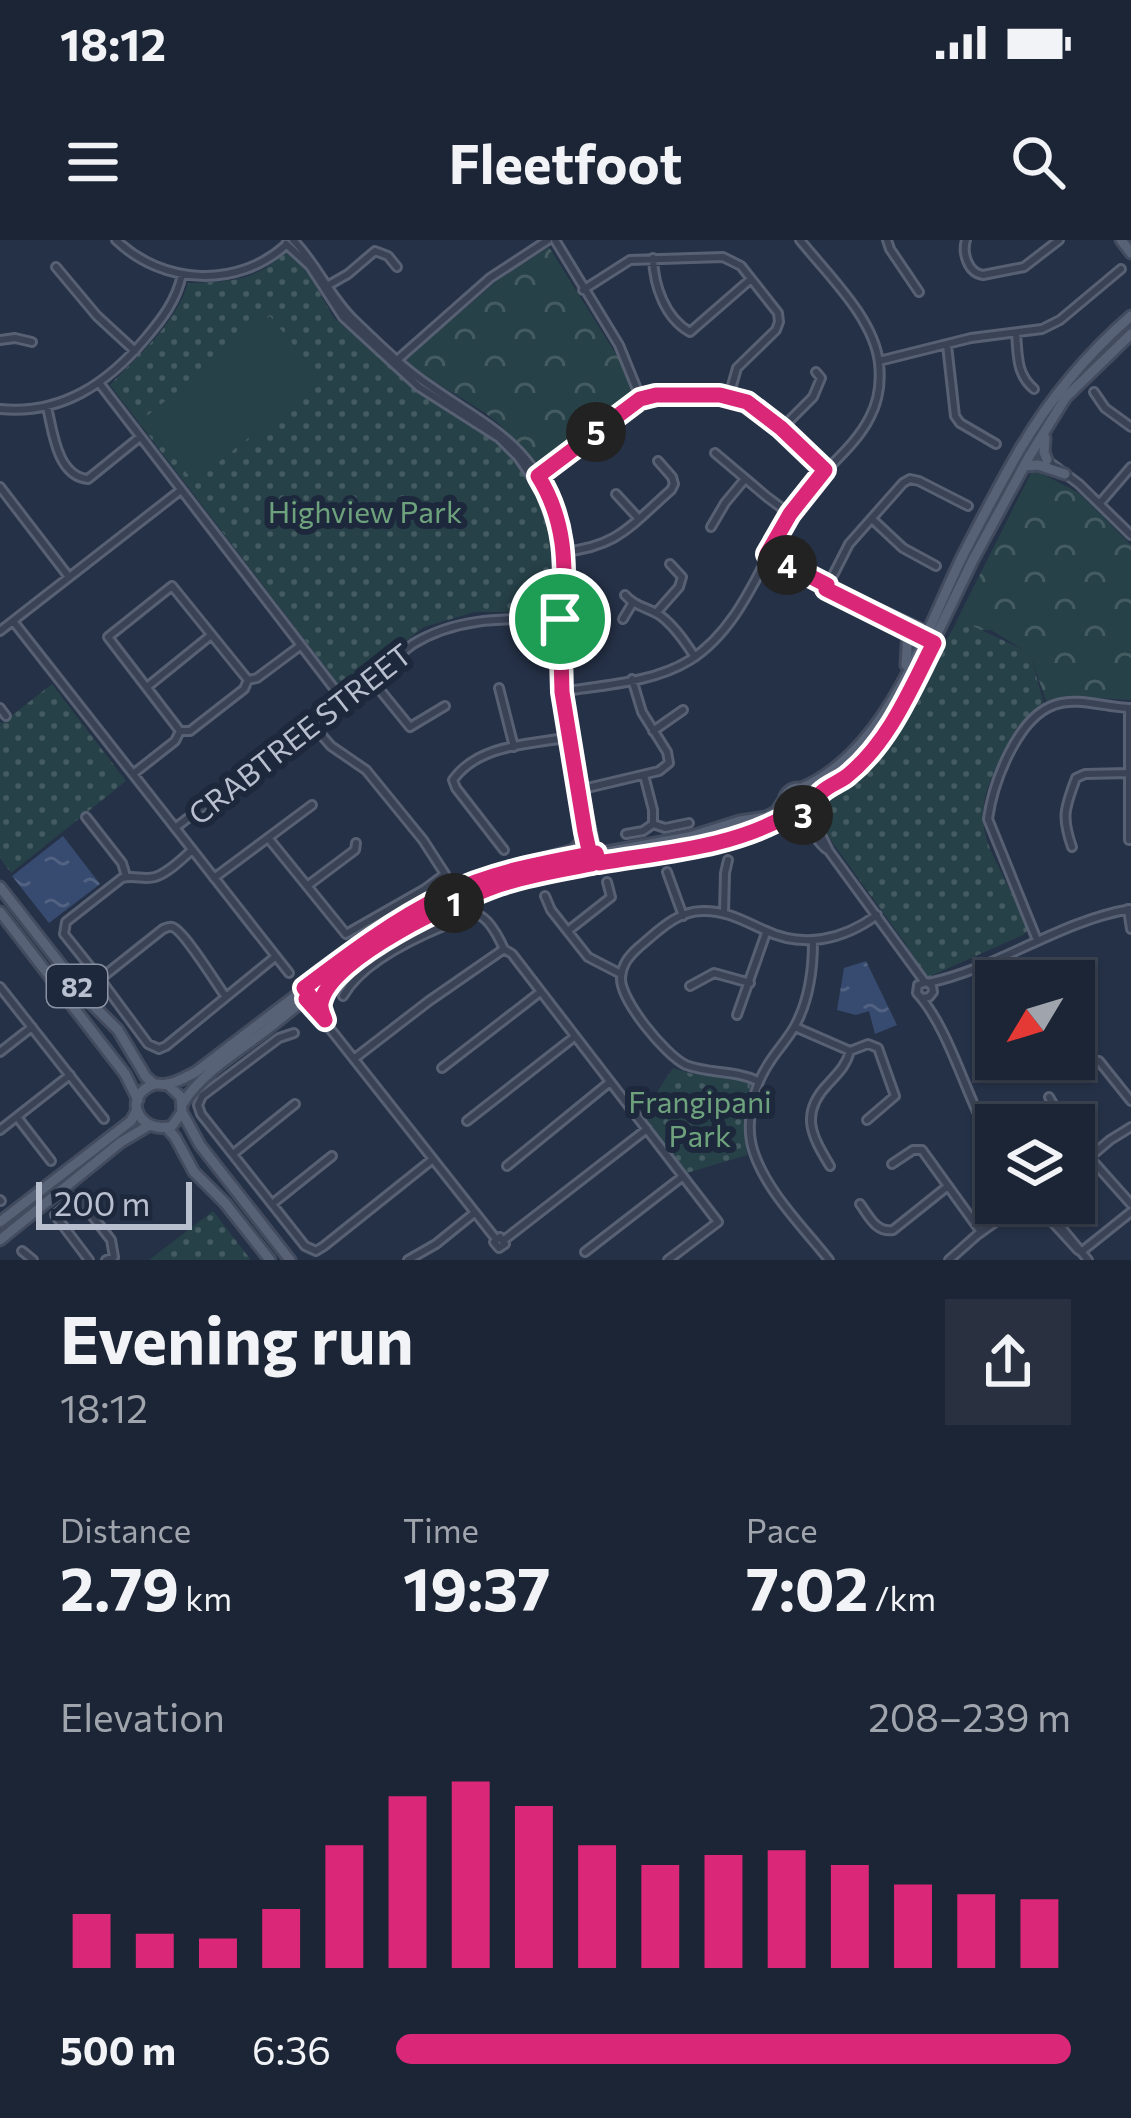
<!DOCTYPE html>
<meta charset="utf-8">
<style>
body{margin:0;font-family:Commissioner,sans-serif;background:#293141;color:#f1f3f6;height:100vh;display:flex;flex-direction:column;font-size:45px;white-space:nowrap}
*{box-sizing:border-box;margin:0}
p{font-size:39px;color:#a0a5ad}
.icon{flex:none;width:66px;height:66px;fill:none;stroke:currentColor;stroke-width:2;stroke-linecap:round;stroke-linejoin:round}
.map{position:relative;height:1020px;overflow:hidden}
.details{display:flex;flex-direction:column;background:#1c2535;flex:1}
.details>*{flex:none}
.needle{width:78px;rotate:232deg}
.buttons{position:absolute;left:975px;top:720px;display:grid;gap:24px}
.buttons a{display:grid;place-items:center;width:120px;height:120px;border-radius:0px;background:#1c2535;box-shadow:0 3px 9px #0004,0 0 0 3px #3a4250;font-size:60px}
.scale{position:absolute;left:36px;bottom:30px;width:156px;box-sizing:border-box;padding-left:12px;border:6px solid #b8bfcf;border-top:0;font-size:33px;line-height:42px;white-space:nowrap;color:#b8bfcf;-webkit-text-stroke:9px #1e283c;paint-order:stroke}
.pin{position:absolute;display:grid;place-items:center;width:102px;height:102px;color:#fff;margin:-51px;border:6px solid #fff;border-radius:50%;box-shadow:0 3px 12px #0007}
.km{position:absolute;width:60px;height:60px;margin:-30px;border-radius:50%;background:#222;color:#fff;font-size:33px;line-height:60px;text-align:center}
.round{display:grid;place-items:center;flex:none;width:126px;height:126px;border-radius:0px;background:#293141}
.headline{display:flex;align-items:center;justify-content:space-between;height:204px;padding:0 60px}
h1{font-size:66px;font-weight:700;line-height:90px}
.figures{display:grid;grid-template-columns:repeat(3,1fr);gap:18px;height:204px;padding:12px 60px}
.figures div{display:grid;align-content:center}
.figures b{font-size:60px;font-weight:700}
.figures small{font-size:33px;font-weight:400}
.figures p{font-size:33px}
.chart{height:336px;padding:24px 60px}
.chart p{display:flex;justify-content:space-between}
.chart svg{width:100%;height:216px;margin-top:12px;stroke:#db2777;stroke-width:6}
ul{padding:0 60px;list-style:none;font-size:39px}
li{display:grid;grid-template-columns:192px 144px 1fr;align-items:center;height:90px}
li i{height:30px;border-radius:15px;background:#db2777}
.status{display:flex;justify-content:space-between;align-items:center;height:84px;padding:0 60px;background:#1c2535;direction:ltr}
.status svg{height:33px;fill:currentColor}
header{display:flex;justify-content:space-between;align-items:center;height:156px;padding:0 60px;background:#1c2535;font-size:54px;font-weight:700}
.map>svg:first-child{display:block}
.forest{fill:url(#forest-crowns)}
.park{fill:url(#park-dots)}
.garden{fill:#274148}
.water{fill:url(#water-ripples)}
.lines{fill:none;stroke-linecap:round;stroke-linejoin:round}
.minor-casing{stroke:#586173;stroke-width:12}
.major-casing{stroke:#434c5f;stroke-width:15}
.minor{stroke:#3a4356;stroke-width:6}
.major{stroke:#586276;stroke-width:9}
.route-casing{stroke:#fff;stroke-width:24}
.route{stroke:#db2777;stroke-width:15}
.labels{text-anchor:middle;dominant-baseline:central;stroke-width:12;stroke-linejoin:round;paint-order:stroke}
.shield{fill:#1e283c;stroke:#8a92a3;stroke-width:3}
.shield-label{font-size:27px;font-weight:bold;fill:#b8bfcf}
.park-label{font-size:30px;fill:#6da27d;stroke:#1e283c}
.street-label{font-size:30px;fill:#b8bfcf;stroke:#1e283c}
</style>
<div class="status"><b>18:12</b><svg viewBox="0 0 49 12"><path d="M0 12V9h3v3zM5 12V6h3v6zM10 12V3h3v9zM15 12V0h3v12zM26 1h20v11H26zM47 4h2v5h-2z"/></svg></div>
<header><svg class="icon" aria-label="menu" viewBox="0 0 24 24"><path d="M4 6h16M4 12h16M4 18h16"/></svg>Fleetfoot<svg class="icon" aria-label="search" viewBox="0 0 24 24"><circle cx="10" cy="10" r="6"/><path d="M15 15l6 6"/></svg></header>
<div class="map">
<svg width="1131" height="1020" viewBox="0 0 1131 1020">
<defs>
<pattern id="forest-crowns" width="20" height="18" patternUnits="userSpaceOnUse" patternTransform="scale(3)"><rect width="20" height="18" fill="#274148"/><path d="M2 6a3 3 0 1 1 6 0M12 15a3 3 0 1 1 6 0" fill="none" stroke="#445b61"/></pattern>
<pattern id="park-dots" width="8" height="8" patternUnits="userSpaceOnUse" patternTransform="scale(3)"><rect width="8" height="8" fill="#274148"/><path d="M2 2h.1M6 6h.1" fill="none" stroke="#445b61" stroke-width="1.8" stroke-linecap="round"/></pattern>
<pattern id="water-ripples" width="26" height="14" patternUnits="userSpaceOnUse" patternTransform="scale(3)"><rect width="26" height="14" fill="#374a6f"/><path d="M2 4q2-2 4 0t4 0M15 11q2-2 4 0t4 0" fill="none" stroke="#526282"/></pattern>
</defs>
<rect width="100%" height="100%" fill="#253147"/>
<path class="forest" d="M549,7L619,119L634,155L538,228C522,207 506,188 485,173C458,155 430,141 405,120L498,40Z
M1033,229L1079,253L1131,305V460L1077,457L1046,461L1030,414L991,390H976L957,380Z"/>
<path class="park" d="M288,10L306,28L334,78L426,157L488,195L519,225L545,272L555,336L554,372H475L424,387L343,450L110,145C139,114 175,85 188,43C232,41 255,42 288,10Z
M958,379L1030,413L1044,464C1009,508 964,552 992,613C1004,639 1018,663 1028,690L1023,695L924,739L905,703L814,577L822,565L853,538L909,471Z
M52,444L126,541L11,633L0,618V482L2,483Z
M673,828L693,834L714,833L751,844L744,867L747,915L687,933L642,875Z
M213,971L251,1020H149Z"/>
<path class="garden" d="M270,76L321,139L194,242L143,179Z"/>
<path class="water" d="M63,596L100,644L49,683L12,636Z
M866,721L897,785L875,794L869,771L856,775L837,770L844,728Z"/>
<g class="lines">
<defs>
<path id="minor" d="M116,0C163,45 237,49 286,5
M293,0C317,24 329,56 354,80C378,103 402,127 430,146C482,183 527,200 552,264C576,324 558,376 565,437C571,497 585,558 597,617
M555,0L619,105L641,159
M887,0L890,9L919,52
M966,0C962,13 968,33 983,35L1024,27L1059,0
M286,4L310,26L343,77L419,147L499,198L518,217L540,249L557,299L559,424L590,615
M653,18C654,46 665,78 690,92L751,39
M56,27L97,76L135,111
M327,46L348,34L375,11L388,16L397,27
M583,50L630,20L723,17L741,26L778,73L779,82L776,90L737,128L729,156
M1016,93C1018,115 1016,134 1034,149
M0,100L15,98L32,102
M947,105L955,176L960,183L996,204
M396,121L490,38L548,0
M879,121L971,98L1042,89L1060,80L1121,29
M100,144L343,460
M1094,152L1105,168L1131,187
M47,167C53,192 57,236 88,239L140,197
M0,169C61,175 107,144 145,99C162,79 177,60 182,34
M781,189L813,157L821,138L816,132
M715,213L767,257L790,274
M1044,218L1079,244L1131,295
M534,238L634,162L656,155H720L747,162L781,189L825,230
M0,247L69,337
M616,254L639,279
M1100,263L1131,227
M872,279L903,308L936,326
M711,287L725,263L745,239
M562,312C618,307 631,285 671,250L674,244L672,237L658,221
M767,313L805,334L931,393
M765,319L925,399
M826,349L849,304L903,243L910,239L919,241L968,266
M625,355C635,367 648,367 661,376C675,387 685,402 695,417
M656,373L679,347L682,337L670,324
M623,379L632,364
M13,381L289,733
M0,391L181,250
M371,439L410,487L445,466
M147,447L210,396
M499,448L514,507
M566,451C606,445 655,442 690,420C748,383 765,306 805,254C826,227 855,207 870,177C879,160 881,141 879,123C874,78 827,34 800,0
M0,468L6,476
M180,491H190L244,449L248,440
M653,491L683,470
M133,534L175,501L180,491L108,397L172,346L248,440L257,438L300,406
M644,535L653,570V584
M583,549L659,531L669,523L667,512L642,472L632,439
M809,571L829,611L924,741
M798,576C811,586 814,599 826,609
M86,577L122,623L126,636
M175,588L413,404C459,376 507,379 559,379
M626,594L643,591L653,584L665,588L689,583
M269,599L346,694L425,649L445,634L423,600L366,530L331,506L311,483
M1129,600V468
M1072,607C1061,576 1065,568 1076,538L1085,534L1129,533
M504,610L456,548L453,540C478,504 532,504 571,497
M667,632L683,676
M214,638L312,565
M307,646L355,610L356,603
M545,656L551,670L588,717L619,733
M1128,669L1131,689
M724,673L725,633L728,620
M569,690L611,657L607,642
M1037,700L988,579C993,543 1017,478 1054,465C1077,456 1107,468 1131,468
M813,702C813,730 809,759 796,784C789,798 777,810 769,823C753,847 744,884 754,913C768,953 803,987 829,1020
M985,724L996,748
M100,739L64,694L66,682L122,638C134,635 144,640 155,637C168,633 182,619 192,610
M928,743C999,728 1059,681 1131,669
M690,746L714,733L750,743
M0,747L104,879
M343,756C361,724 412,699 446,685C453,682 465,674 473,674C487,673 499,698 504,709
M226,757C217,745 183,689 172,687C169,686 166,688 163,689L100,739L148,804L159,809L166,806L275,717
M305,757L496,999
M1074,757L1082,751
M922,758L929,757L933,752L932,746L927,742L918,745L917,753C951,790 968,864 996,910
M737,775L766,693
M795,787L850,811L868,804L878,808L895,856L867,880
M294,793L279,798L202,856L198,865L201,874L305,1006L316,1011L324,1006L433,919
M0,812L32,787
M355,818L429,761L504,709L512,714L718,982L668,1020
M1099,821L1131,861
M442,828L539,753
M758,841C735,830 710,834 686,825C666,816 620,760 621,738C622,724 629,716 639,707C657,692 677,671 702,671C725,670 744,681 764,690C803,709 843,700 877,675
M1049,857L1065,885
M17,877L51,921
M467,881L573,798
M984,881L996,899
M0,890L70,835
M1074,900L1131,964
M233,914L295,864
M1089,918L1110,900L1131,887
M892,924L913,910H922L981,992
M507,926L610,842
M830,926C812,896 799,874 828,844C838,833 846,826 850,811
M0,960L1,961
M1035,963L1078,1010
M1041,963L1088,1020
M272,964L332,916
M860,964C869,976 876,993 893,990L948,946
M500,997L505,1004L499,1008L494,1002Z
M504,1000L647,889
M22,1011L33,1020
M585,1012L682,937
M1081,1012L1131,972
M89,1020L55,975L77,956L111,1000L114,1017L106,1020
M408,1020L436,1004L473,974
M949,1020L977,995L1022,963"/>
<path id="major" d="M1121,0L1131,13
M1045,198L1044,212L1047,220
M1024,226L1038,225L1065,234
M906,425L908,390
M784 562a14 14 0 1 1 28 0a14 14 0 1 1-28 0Z
M802,548C887,511 924,395 962,317C980,282 999,246 1019,211C1049,160 1086,115 1131,76
M812,562L822,552L848,535L859,523L899,472L973,320L1030,215L1066,157L1131,94
M550,617L574,610L586,596
M0,647L90,762L118,790L146,837L154,844
M0,672L125,834L138,860
M320,769L322,759L333,743
M167,844L181,857L182,872L172,886C143,895 122,862 148,847C159,841 157,846 168,844C178,842 188,836 196,832L386,687L448,653L541,624L689,597L740,581L766,577L776,572L784,560
M183,863C202,833 236,813 265,791C306,759 346,725 389,697C444,662 506,643 568,629C642,612 723,613 789,574
M182,872L200,905L290,1020
M167,888L175,897L194,932L225,963L270,1020
M0,982L131,881L137,870
M0,1000L121,902L148,886"/>
</defs>
<use href="#minor" class="minor-casing"/>
<use href="#major" class="major-casing"/>
<use href="#minor" class="minor"/>
<use href="#major" class="major"/>
</g>
<g class="lines">
<defs>
<path id="route" d="M560,379L562,452L585,592L592,624C561,630 529,635 499,645C457,660 330,717 321,763C320,769 323,774 325,780L306,759L310,756L304,748C349,714 394,680 445,655C489,633 542,623 590,614L596,613L599,623C663,612 733,608 790,574C813,582 808,562 823,551C830,545 839,542 847,536C889,502 910,450 934,403L826,349L827,345L767,314L790,274L825,230L781,188L747,162L720,155H656L640,159L538,236C567,282 565,327 564,379H560"/>
</defs>
<use href="#route" class="route-casing"/>
<use href="#route" class="route"/>
</g>
<g class="labels">
<rect class="shield" x="47" y="725" width="60" height="42" rx="9"/>
<g class="shield-label">
<text x="77" y="746">82</text>
</g>
<g class="park-label">
<text x="365" y="270">Highview Park</text>
<text x="700" y="860">Frangipani<tspan x="700" dy="34">Park</tspan></text>
</g>
<g class="street-label">
<text transform="translate(299 493) rotate(-38)">CRABTREE STREET</text>
</g>
</g>
</svg>
<div class="buttons">
<a><svg class="needle" viewBox="-14 -14 28 28"><path d="M0-13l5 13h-10z" fill="#e53935"/><path d="M0 13l5-13h-10z" fill="#a0a5ad"/></svg></a>
<a><svg class="icon" aria-label="layers" viewBox="0 0 24 24"><path d="M12 4l9 5-9 5-9-5zM3 14l9 5 9-5"/></svg></a>
</div>
<div class="scale">200 m</div>
<div class="pin" style="left:560px;top:379px;background:#1e9e55"><svg class="icon" aria-label="arrive" viewBox="0 0 24 24"><path d="M6 21V4h12l-3 4 3 4H6"/></svg></div>
<b class="km" style="left:454px;top:663px">1</b>
<b class="km" style="left:803px;top:575px">3</b>
<b class="km" style="left:787px;top:325px">4</b>
<b class="km" style="left:596px;top:192px">5</b>
</div>
<section class="details">
<div class="headline"><div><h1>Evening run</h1><p>18:12</p></div><a class="round"><svg class="icon" aria-label="share" viewBox="0 0 24 24"><path d="M12 15V3M7 8l5-5 5 5M5 13v7h14v-7"/></svg></a></div>
<div class="figures">
<div><p>Distance</p><b>2.79<small> km</small></b></div>
<div><p>Time</p><b>19:37</b></div>
<div><p>Pace</p><b>7:02<small> /km</small></b></div>
</div>
<div class="chart"><p><span>Elevation</span>208–239 m</p>
<svg viewBox="0 0 160 44" preserveAspectRatio="none"><path d="M5 44V33M15 44V37M25 44V38M35 44V32M45 44V19M55 44V9M65 44V6M75 44V11M85 44V19M95 44V23M105 44V21M115 44V20M125 44V23M135 44V27M145 44V29M155 44V30"/></svg>
</div>
<ul>
<li><b>500 m</b>6:36<i style="width:100%"></i></li>
</ul>
</section>
